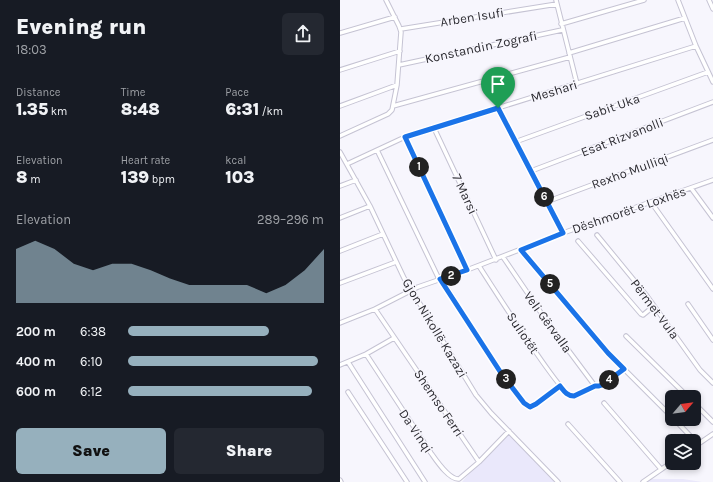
<!DOCTYPE html>
<meta charset="utf-8">
<style>
body{margin:0;font-family:Karla,sans-serif;background:#242831;color:#f1f3f6;height:100vh;display:flex;flex-direction:column;font-size:15px;white-space:nowrap}
*{box-sizing:border-box;margin:0}
p{font-size:13px;color:#9ea1a6}
.icon{flex:none;width:22px;height:22px;fill:none;stroke:currentColor;stroke-width:2;stroke-linecap:round;stroke-linejoin:round}
.map{position:relative;flex:1;overflow:hidden}
.sheet{display:flex;flex-direction:column;background:#171b24;width:340px}
.sheet>*{flex:none}
.needle{width:26px;rotate:61deg}
.controls{position:absolute;left:325px;top:390px;display:grid;gap:8px}
.controls a{display:grid;place-items:center;width:36px;height:36px;border-radius:6px;background:#171b24;box-shadow:0 2px 6px #0003;font-size:20px}
.pin{position:absolute;display:grid;place-items:center;width:34px;height:34px;color:#fff;margin:-41px -17px;border-radius:50% 50% 50% 0;rotate:-45deg;box-shadow:0 0 4px #0007}
.pin .icon{rotate:45deg}
.km{position:absolute;width:20px;height:20px;margin:-10px;border-radius:50%;background:#222;color:#fff;font-size:11px;line-height:20px;text-align:center}
.round{display:grid;place-items:center;flex:none;width:42px;height:42px;border-radius:6px;background:#242831}
.overview{display:flex;align-items:center;justify-content:space-between;height:68px;padding:0 16px}
h1{font-size:22px;font-weight:800;line-height:30px}
.stats{display:grid;grid-template-columns:repeat(3,1fr);gap:6px;height:68px;padding:4px 16px}
.stats div{display:grid;align-content:center}
.stats b{font-size:17px;font-weight:800}
.stats small{font-size:11px;font-weight:400}
.stats p{font-size:11px}
.chart{height:112px;padding:8px 16px}
.chart p{display:flex;justify-content:space-between}
.chart svg{width:100%;height:72px;margin-top:4px;fill:#96b0bd;opacity:.7}
.cta{display:flex;gap:8px;margin-top:auto;padding:8px 16px}
.cta a{flex:1;height:46px;border-radius:6px;background:#96b0bd;color:#111;font-size:16px;font-weight:800;line-height:46px;text-align:center}
.cta a+a{background:#242831;color:#f1f3f6}
ul{padding:0 16px;list-style:none;font-size:13px}
li{display:grid;grid-template-columns:64px 48px 1fr;align-items:center;height:30px}
li i{height:10px;border-radius:5px;background:#96b0bd}
main{display:flex;flex:1;min-height:0}
.map>svg:first-child{display:block}
.built{fill:#eae8fb}
.lines{fill:none;stroke-linecap:round;stroke-linejoin:round}
.minor-casing{stroke:#c5c3d3;stroke-width:5.5}
.minor{stroke:#fff;stroke-width:3.5}
.route-casing{stroke:#fff;stroke-width:8}
.route{stroke:#1a73e8;stroke-width:5}
.labels{text-anchor:middle;dominant-baseline:central;stroke-width:3;stroke-linejoin:round;paint-order:stroke}
.street-label{font-size:13px;fill:#2d2c32;stroke:#f7f6fd}
</style>
<main>
<section class="sheet">
<div class="overview"><div><h1>Evening run</h1><p>18:03</p></div><a class="round"><svg class="icon" aria-label="share" viewBox="0 0 24 24"><path d="M12 15V3M7 8l5-5 5 5M5 13v7h14v-7"/></svg></a></div>
<div class="stats">
<div><p>Distance</p><b>1.35<small> km</small></b></div>
<div><p>Time</p><b>8:48</b></div>
<div><p>Pace</p><b>6:31<small> /km</small></b></div>
</div>
<div class="stats">
<div><p>Elevation</p><b>8<small> m</small></b></div>
<div><p>Heart rate</p><b>139<small> bpm</small></b></div>
<div><p>kcal</p><b>103</b></div>
</div>
<div class="chart"><p><span>Elevation</span>289–296 m</p>
<svg viewBox="0 0 160 44" preserveAspectRatio="none"><path d="M0 44V11L10 6L20 11L30 20L40 24L50 20L60 20L70 24L80 29L90 33L100 33L110 33L120 33L130 38L140 33L150 24L160 11V44z"/></svg>
</div>
<ul>
<li><b>200 m</b>6:38<i style="width:72%"></i></li>
<li><b>400 m</b>6:10<i style="width:97%"></i></li>
<li><b>600 m</b>6:12<i style="width:94%"></i></li>
</ul>
<div class="cta"><a>Save</a><a>Share</a></div>
</section>
<div class="map">
<svg width="373" height="482" viewBox="0 0 373 482">
<rect width="100%" height="100%" fill="#f7f6fd"/>
<path class="built" d="M169,431L218,482H122L139,462Z
M310,479H343L362,482H305Z"/>
<g class="lines">
<defs>
<path id="minor" d="M216,0L237,84
M338,0L356,46L373,82
M369,0L373,9
M221,24L304,0
M61,29L217,4
M0,33L55,17
M229,53L345,18
M59,65L222,30
M0,70L60,51
M0,106L57,85
M53,106L230,57
M158,108L223,233
M94,128L156,260
M0,136L48,114L52,110L57,85L61,32L59,26L46,0
M65,137L127,270
M175,142L368,72
M37,150L98,277L103,281C126,318 148,357 175,392C180,397 184,404 190,407L196,404L220,386
M0,152L30,206L64,278L136,395L151,413L218,482
M7,164L65,137L356,46
M191,171L373,102
M0,186L16,180
M351,188L373,218
M206,202L373,140
M311,202L373,289
M0,218L30,206
M257,235L307,296L360,370L373,383
M238,241L301,314L303,315L314,306
M181,250L276,361L332,417
M0,251L43,234
M163,257L208,323L255,386
M139,266C150,283 219,392 230,395C237,397 248,389 255,386H259L284,369
M0,283L56,262
M348,304L373,340
M35,309L139,462
M0,323L35,309L78,287L127,270L223,233L373,180
M286,336L348,397
M26,354L91,453C96,460 109,480 119,479L139,462L169,431
M8,362L85,482
M0,365L26,354L54,338
M8,392L67,482
M264,403L321,469
M354,403L373,422
M334,419L358,444
M228,424L280,482
M354,447L373,434
M0,480L1,482
M303,482L332,462"/>
</defs>
<use href="#minor" class="minor-casing"/>
<use href="#minor" class="minor"/>
</g>
<g class="lines">
<defs>
<path id="route" d="M158,108L223,233L181,250L268,353L284,369L262,385L259,386H255L234,396C227,396 224,391 220,386L196,404L190,407L184,403L161,373L100,279L127,270L65,137Z"/>
</defs>
<use href="#route" class="route-casing"/>
<use href="#route" class="route"/>
</g>
<g class="labels">
<g class="street-label">
<text transform="translate(132 17) rotate(-9)">Arben Isufi</text>
<text transform="translate(141 47) rotate(-12)">Konstandin Zografi</text>
<text transform="translate(214 91) rotate(-17)">Meshari</text>
<text transform="translate(272 107) rotate(-19)">Sabit Uka</text>
<text transform="translate(282 137) rotate(-21)">Esat Rizvanolli</text>
<text transform="translate(290 171) rotate(-20)">Rexho Mulliqi</text>
<text transform="translate(125 194) rotate(65)">7 Marsi</text>
<text transform="translate(289 210) rotate(-19)">Dëshmorët e Loxhës</text>
<text transform="translate(315 309) rotate(53)">Përmet Vula</text>
<text transform="translate(208 322) rotate(54)">Veli Gërvalla</text>
<text transform="translate(95 328) rotate(59)">Gjon Nikollë Kazazi</text>
<text transform="translate(183 333) rotate(56)">Suliotët</text>
<text transform="translate(99 403) rotate(56)">Shemso Ferri</text>
<text transform="translate(76 431) rotate(56)">Da Vinqi</text>
</g>
</g>
</svg>
<div class="controls">
<a><svg class="needle" viewBox="-14 -14 28 28"><path d="M0-13l5 13h-10z" fill="#e53935"/><path d="M0 13l5-13h-10z" fill="#9ea1a6"/></svg></a>
<a><svg class="icon" aria-label="layers" viewBox="0 0 24 24"><path d="M12 4l9 5-9 5-9-5zM3 14l9 5 9-5"/></svg></a>
</div>
<div class="pin" style="left:158px;top:108px;background:#1e9e55"><svg class="icon" aria-label="arrive" viewBox="0 0 24 24"><path d="M6 21V4h12l-3 4 3 4H6"/></svg></div>
<b class="km" style="left:79px;top:167px">1</b>
<b class="km" style="left:111px;top:276px">2</b>
<b class="km" style="left:166px;top:379px">3</b>
<b class="km" style="left:269px;top:380px">4</b>
<b class="km" style="left:210px;top:284px">5</b>
<b class="km" style="left:204px;top:197px">6</b>
</div>
</main>
